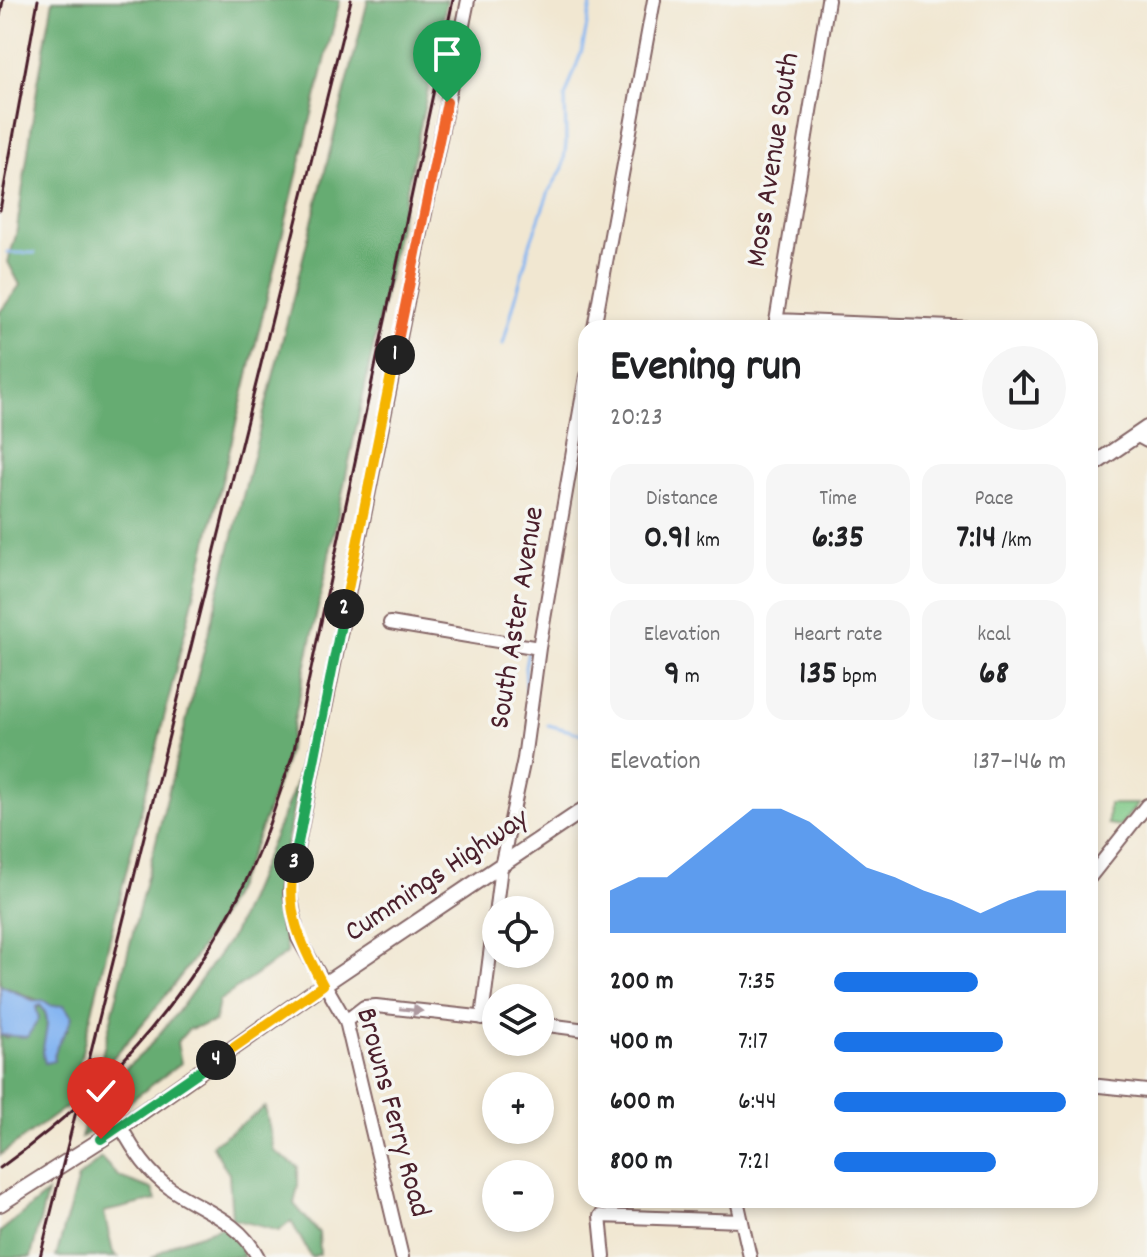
<!DOCTYPE html>
<meta charset="utf-8">
<style>
body{margin:0;font-family:Dekko,sans-serif;background:#f6f6f6;color:#202124;height:100vh;display:flex;flex-direction:column;font-size:30px;white-space:nowrap}
*{box-sizing:border-box;margin:0}
p{font-size:26px;color:#757577}
.icon{flex:none;width:44px;height:44px;fill:none;stroke:currentColor;stroke-width:2;stroke-linecap:round;stroke-linejoin:round}
.map{position:relative;flex:1;overflow:hidden}
.details{position:absolute;left:578px;top:320px;width:520px;height:888px;display:flex;flex-direction:column;background:#fff;border-radius:24px;box-shadow:0 4px 12px #0003}
.details>*{flex:none}
.fabs{position:absolute;left:482px;top:896px;display:grid;gap:16px}
.fabs a{display:grid;place-items:center;width:72px;height:72px;border-radius:50%;background:#fff;box-shadow:0 4px 12px #0003;font-size:40px}
.pin{position:absolute;display:grid;place-items:center;width:68px;height:68px;color:#fff;margin:-82px -34px;border-radius:50% 50% 50% 0;rotate:-45deg;box-shadow:0 0 8px #0007}
.pin .icon{rotate:45deg}
.km{position:absolute;width:40px;height:40px;margin:-20px;border-radius:50%;background:#222;color:#fff;font-size:22px;line-height:40px;text-align:center}
.round{display:grid;place-items:center;flex:none;width:84px;height:84px;border-radius:42px;background:#f6f6f6}
.headline{display:flex;align-items:center;justify-content:space-between;height:136px;padding:0 32px}
h1{font-size:44px;font-weight:700;line-height:60px}
.figures{display:grid;grid-template-columns:repeat(3,1fr);gap:12px;height:136px;padding:8px 32px}
.figures div{display:grid;align-content:center;border-radius:20px;background:#f6f6f6;text-align:center}
.figures b{font-size:34px;font-weight:700}
.figures small{font-size:22px;font-weight:400}
.figures p{font-size:22px}
.chart{height:224px;padding:16px 32px}
.chart p{display:flex;justify-content:space-between}
.chart svg{width:100%;height:144px;margin-top:8px;fill:#1a73e8;opacity:.7}
ul{padding:0 32px;list-style:none;font-size:26px}
li{display:grid;grid-template-columns:128px 96px 1fr;align-items:center;height:60px}
li i{height:20px;border-radius:10px;background:#1a73e8}
.map>svg:first-child{display:block}
.green{fill:#7dc784;stroke:#647358;stroke-width:2}
.forest{fill:#66ac72;stroke:#58664e;stroke-width:2}
.water{fill:#86b6f1;stroke:#686a8e;stroke-width:2}
.lines{fill:none;stroke-linecap:round;stroke-linejoin:round}
.stream{stroke:#86b6f1;stroke-width:3}
.minor-casing{stroke:#846565;stroke-width:16}
.major-casing{stroke:#846565;stroke-width:18}
.minor{stroke:#fff;stroke-width:12}
.major{stroke:#fff;stroke-width:14}
.rail{stroke:#4a1f2b;stroke-width:3}
.oneway{fill:#ae9aa0}
.split-1-casing{stroke:#fff;stroke-width:16}
.split-2-casing{stroke:#fff;stroke-width:16}
.split-3-casing{stroke:#fff;stroke-width:16}
.split-4-casing{stroke:#fff;stroke-width:16}
.split-5-casing{stroke:#fff;stroke-width:16}
.split-1{stroke:#f0652b;stroke-width:10}
.split-2{stroke:#f5b400;stroke-width:10}
.split-3{stroke:#22a559;stroke-width:10}
.split-4{stroke:#f5b400;stroke-width:10}
.split-5{stroke:#22a559;stroke-width:10}
.labels{text-anchor:middle;dominant-baseline:central;stroke-width:7;stroke-linejoin:round;paint-order:stroke}
.street-label{font-size:30px;fill:#4a1f2b;stroke:#f6f6f2}
</style>
<div class="map">
<svg width="1147" height="1257" viewBox="0 0 1147 1257">
<rect width="100%" height="100%" fill="#f6f6f2"/>
<filter id="ink" filterUnits="userSpaceOnUse"><feTurbulence type="fractalNoise" baseFrequency=".0125" numOctaves="2"/><feDisplacementMap in="SourceGraphic" scale="16" xChannelSelector="R" yChannelSelector="G"/><feConvolveMatrix kernelMatrix="1 2 1 2 8 2 1 2 1" color-interpolation-filters="sRGB"/></filter>
<filter id="wash" filterUnits="userSpaceOnUse"><feTurbulence type="fractalNoise" baseFrequency=".006" numOctaves="4" result="noise"/><feDisplacementMap in="SourceGraphic" scale="32" xChannelSelector="R" yChannelSelector="G"/><feGaussianBlur stdDeviation="1.8" result="paint"/><feColorMatrix in="noise" values="0 0 0 0 0 0 0 0 0 0 0 0 0 0 0 0 0 1.4 0 .05"/><feComposite in="paint" operator="in"/></filter>
<g filter="url(#wash)">
<rect width="100%" height="100%" fill="#f1e7d1"/>
<path class="green" d="M1109,804H1138L1120,826L1108,824Z"/>
<path class="forest" d="M53,0H340L69,1105L0,1155V1035L6,1038L40,1005C49,1015 46,1020 47,1032C48,1041 52,1052 54,1061C54,1046 59,1040 68,1029L52,1006L0,985V312L20,285L8,262L16,235L38,82Z
M368,0H447L286,759C266,817 240,889 206,940C173,990 137,1032 97,1075Z
M303,758L283,863L280,919L287,953L219,1001L215,1022L189,1029L177,1042L181,1063L81,1138L90,1101L146,1050L180,1009L233,934L292,794Z
M265,1107L274,1151L298,1167V1186L294,1204L319,1233L320,1254L311,1257L291,1221L279,1231L232,1219L229,1174L212,1145Z
M101,1158L119,1177L152,1189L156,1200L104,1212L113,1253L118,1257H56L78,1178Z
M47,1193L31,1257H0V1232Z
M224,1226L237,1241L244,1257H153L175,1243Z"/>
<path class="water" d="M0,985L34,1001L43,1000L52,1006L64,1005L72,1017C67,1034 54,1043 54,1061L45,1063C37,1042 57,1023 40,1005L36,1007L39,1019L27,1037L0,1035Z"/>
<g class="lines">
<path class="stream" d="M7,253H35
M503,344L531,241L549,191L563,168L566,143L565,97L582,50L592,0
M527,696L525,667L528,651
M548,725L586,735"/>
</g>
</g>
<g filter="url(#ink)">
<g class="lines">
<defs>
<path id="minor" d="M776,320L976,328
M594,328L654,0
M775,328L828,0
M1136,435L1147,441
M390,623L539,648
M1090,877L1147,805
M482,1018L501,867L524,759L539,648L586,376
M346,1021L364,1007L376,1006L496,1019
M540,1024L586,1030
M1090,1085L1147,1091
M121,1127C134,1151 149,1174 171,1189C204,1212 238,1219 258,1257
M737,1200L750,1257
M402,1257L346,1021L298,938L290,893L292,873L468,0
M604,1257L600,1216L742,1221"/>
<path id="major" d="M1090,467L1147,428
M0,1204L121,1127L323,985L586,808"/>
</defs>
<use href="#minor" class="minor-casing"/>
<use href="#major" class="major-casing"/>
<use href="#minor" class="minor"/>
<use href="#major" class="major"/>
<path class="rail" d="M0,16L3,0
M0,210L38,0
M0,1168C102,1095 185,1003 241,891C263,848 277,800 293,754L453,0
M40,1257L351,0"/>
</g>
<defs><path id="oneway-solid" d="M-6-.8H1V-3.2L6.5 0L1 3.2V.8H-6Z" transform="scale(2)"/></defs>
<use class="oneway" href="#oneway-solid" transform="translate(411 1010) rotate(6)"/>
</g>
<g class="lines" filter="url(#ink)">
<defs>
<path id="split-1" d="M395,355L447,102"/>
<path id="split-2" d="M344,609L395,355"/>
<path id="split-3" d="M294,863L344,609"/>
<path id="split-4" d="M216,1060L323,985C301,944 284,911 294,863"/>
<path id="split-5" d="M101,1139L216,1060"/>
</defs>
<use href="#split-1" class="split-1-casing"/>
<use href="#split-2" class="split-2-casing"/>
<use href="#split-3" class="split-3-casing"/>
<use href="#split-4" class="split-4-casing"/>
<use href="#split-5" class="split-5-casing"/>
<use href="#split-1" class="split-1"/>
<use href="#split-2" class="split-2"/>
<use href="#split-3" class="split-3"/>
<use href="#split-4" class="split-4"/>
<use href="#split-5" class="split-5"/>
</g>
<g class="labels">
<g class="street-label">
<text transform="translate(775 160) rotate(-81)">Moss Avenue South</text>
<text transform="translate(519 618) rotate(-81)">South Aster Avenue</text>
<text transform="translate(438 877) rotate(-34)">Cummings Highway</text>
<text transform="translate(391 1113) rotate(75)">Browns Ferry Road</text>
</g>
</g>
</svg>
<div class="fabs">
<a><svg class="icon" aria-label="locate" viewBox="0 0 24 24"><circle cx="12" cy="12" r="6"/><path d="M12 2v4M12 18v4M2 12h4M18 12h4"/></svg></a>
<a><svg class="icon" aria-label="layers" viewBox="0 0 24 24"><path d="M12 4l9 5-9 5-9-5zM3 14l9 5 9-5"/></svg></a>
<a>+</a>
<a>−</a>
</div>
<div class="pin" style="left:447px;top:102px;background:#1e9e55"><svg class="icon" aria-label="arrive" viewBox="0 0 24 24"><path d="M6 21V4h12l-3 4 3 4H6"/></svg></div>
<div class="pin" style="left:101px;top:1139px;background:#d93025"><svg class="icon" aria-label="check" viewBox="0 0 24 24"><path d="M5 12l5 5 9-10"/></svg></div>
<b class="km" style="left:395px;top:355px">1</b>
<b class="km" style="left:344px;top:609px">2</b>
<b class="km" style="left:294px;top:863px">3</b>
<b class="km" style="left:216px;top:1060px">4</b>
<section class="details">
<div class="headline"><div><h1>Evening run</h1><p>20:23</p></div><a class="round"><svg class="icon" aria-label="share" viewBox="0 0 24 24"><path d="M12 15V3M7 8l5-5 5 5M5 13v7h14v-7"/></svg></a></div>
<div class="figures">
<div><p>Distance</p><b>0.91<small> km</small></b></div>
<div><p>Time</p><b>6:35</b></div>
<div><p>Pace</p><b>7:14<small> /km</small></b></div>
</div>
<div class="figures">
<div><p>Elevation</p><b>9<small> m</small></b></div>
<div><p>Heart rate</p><b>135<small> bpm</small></b></div>
<div><p>kcal</p><b>68</b></div>
</div>
<div class="chart"><p><span>Elevation</span>137–146 m</p>
<svg viewBox="0 0 160 44" preserveAspectRatio="none"><path d="M0 44V31L10 27L20 27L30 20L40 13L50 6L60 6L70 10L80 17L90 24L100 27L110 31L120 34L130 38L140 34L150 31L160 31V44z"/></svg>
</div>
<ul>
<li><b>200 m</b>7:35<i style="width:62%"></i></li>
<li><b>400 m</b>7:17<i style="width:73%"></i></li>
<li><b>600 m</b>6:44<i style="width:100%"></i></li>
<li><b>800 m</b>7:21<i style="width:70%"></i></li>
</ul>
</section>
</div>
